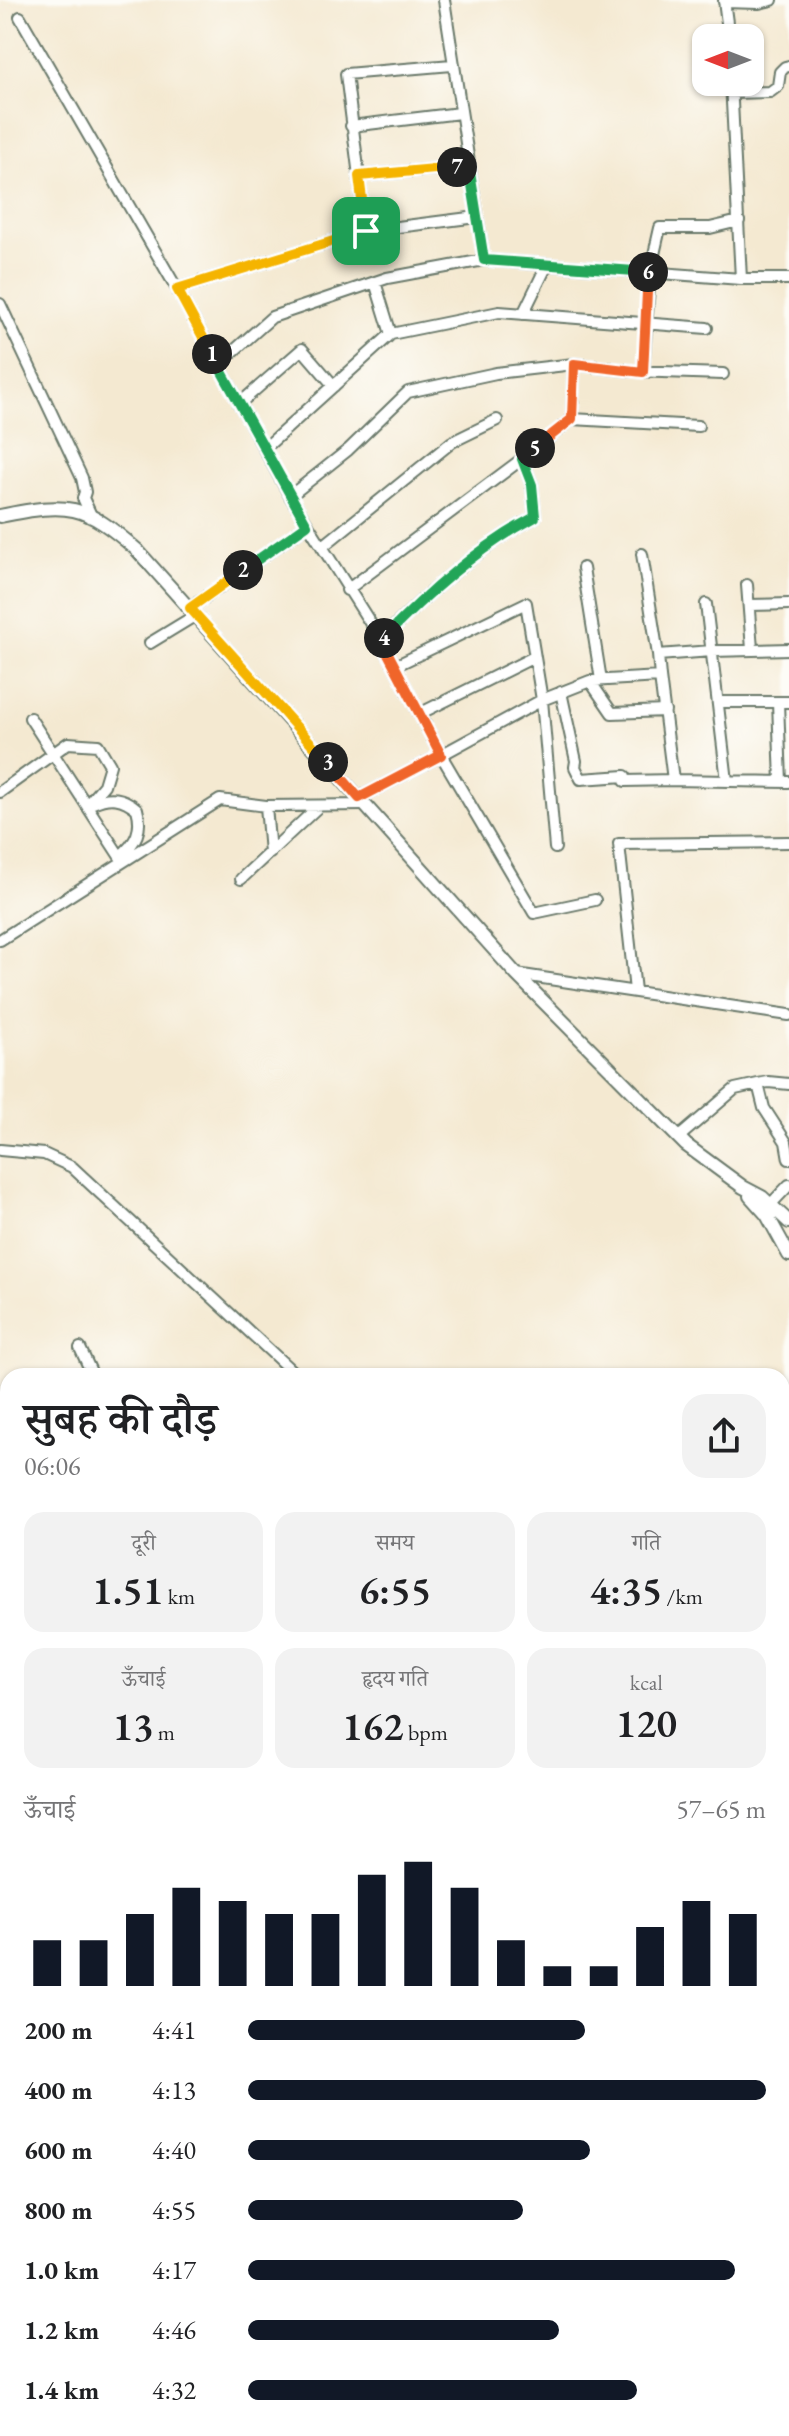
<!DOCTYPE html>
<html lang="hi">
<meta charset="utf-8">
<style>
body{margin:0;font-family:"EB Garamond","Noto Serif Devanagari",serif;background:#f2f2f2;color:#202124;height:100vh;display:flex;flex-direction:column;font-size:30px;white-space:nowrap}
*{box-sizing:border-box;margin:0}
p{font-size:26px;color:#757577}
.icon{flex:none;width:44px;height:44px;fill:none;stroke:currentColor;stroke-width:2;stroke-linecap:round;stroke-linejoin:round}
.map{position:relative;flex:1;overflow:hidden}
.details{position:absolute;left:0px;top:1368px;width:790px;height:1068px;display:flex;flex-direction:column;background:#fff;border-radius:24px 24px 0 0;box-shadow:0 2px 6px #0004}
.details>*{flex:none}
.needle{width:52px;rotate:270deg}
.buttons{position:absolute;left:692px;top:24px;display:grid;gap:16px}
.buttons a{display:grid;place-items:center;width:72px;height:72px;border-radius:16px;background:#fff;box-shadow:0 2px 6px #0004;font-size:40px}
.pin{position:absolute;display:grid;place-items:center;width:68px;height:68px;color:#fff;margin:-34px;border-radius:16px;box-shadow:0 4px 12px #0006}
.km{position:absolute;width:40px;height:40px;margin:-20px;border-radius:50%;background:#222;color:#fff;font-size:22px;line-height:40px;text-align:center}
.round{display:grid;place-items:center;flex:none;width:84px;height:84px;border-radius:24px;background:#f2f2f2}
.head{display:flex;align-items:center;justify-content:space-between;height:136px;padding:0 24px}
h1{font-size:44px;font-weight:600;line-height:60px}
.metrics{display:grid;grid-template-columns:repeat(3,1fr);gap:12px;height:136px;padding:8px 24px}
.metrics div{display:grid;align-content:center;border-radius:20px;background:#f2f2f2;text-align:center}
.metrics b{font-size:40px;font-weight:600}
.metrics small{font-size:22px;font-weight:400}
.metrics p{font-size:22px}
.chart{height:224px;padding:16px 24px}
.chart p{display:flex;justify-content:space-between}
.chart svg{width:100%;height:144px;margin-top:8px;stroke:#111827;stroke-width:6}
ul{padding:0 24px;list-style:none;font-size:26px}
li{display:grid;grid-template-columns:128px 96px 1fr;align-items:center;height:60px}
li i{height:20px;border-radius:10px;background:#111827}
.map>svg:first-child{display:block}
.forest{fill:#66b078;stroke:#427656;stroke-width:2}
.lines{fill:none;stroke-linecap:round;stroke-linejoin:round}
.minor-casing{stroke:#6a796b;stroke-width:14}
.tertiary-casing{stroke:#6a796b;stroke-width:16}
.minor{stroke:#fff;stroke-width:10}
.tertiary{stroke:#fff;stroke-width:12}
.split-1-casing{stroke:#fff;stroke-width:16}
.split-2-casing{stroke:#fff;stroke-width:16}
.split-3-casing{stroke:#fff;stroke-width:16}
.split-4-casing{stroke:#fff;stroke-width:16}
.split-5-casing{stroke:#fff;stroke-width:16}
.split-6-casing{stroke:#fff;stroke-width:16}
.split-7-casing{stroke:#fff;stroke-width:16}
.split-8-casing{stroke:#fff;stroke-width:16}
.split-1{stroke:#f5b400;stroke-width:10}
.split-2{stroke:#22a559;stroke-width:10}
.split-3{stroke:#f5b400;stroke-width:10}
.split-4{stroke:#f0652b;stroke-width:10}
.split-5{stroke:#22a559;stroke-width:10}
.split-6{stroke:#f0652b;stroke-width:10}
.split-7{stroke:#22a559;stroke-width:10}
.split-8{stroke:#f5b400;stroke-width:10}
</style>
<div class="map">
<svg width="789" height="2436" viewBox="0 0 789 2436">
<rect width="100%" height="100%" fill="#fdfcf7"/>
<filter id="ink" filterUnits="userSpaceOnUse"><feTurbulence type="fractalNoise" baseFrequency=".0125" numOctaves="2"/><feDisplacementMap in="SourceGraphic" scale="16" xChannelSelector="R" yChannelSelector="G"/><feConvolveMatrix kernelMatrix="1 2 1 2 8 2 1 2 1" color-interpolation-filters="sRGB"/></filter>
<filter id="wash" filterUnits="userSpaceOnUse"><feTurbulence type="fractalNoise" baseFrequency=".006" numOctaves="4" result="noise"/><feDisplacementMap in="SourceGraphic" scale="32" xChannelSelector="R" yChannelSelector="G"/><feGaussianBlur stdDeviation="1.8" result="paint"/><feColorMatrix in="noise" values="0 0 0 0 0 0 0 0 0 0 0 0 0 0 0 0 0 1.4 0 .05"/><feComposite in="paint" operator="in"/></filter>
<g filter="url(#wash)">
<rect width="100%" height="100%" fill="#f4e9d1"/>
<path class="forest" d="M8,2099V2244H0V2100Z"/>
</g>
<g filter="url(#ink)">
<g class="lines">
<defs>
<path id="minor" d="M444,0L484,260
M724,0L729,38
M724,2L759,3L772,0
M20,17L177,289L290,496
M731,82L741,279
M732,93L770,92L778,86L780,72L785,67L789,66
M351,126L460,113
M359,176L469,166
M366,231L346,74L452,65
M375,282L391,334
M177,289L366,231L477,217
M0,304L82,478L85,492L83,498L90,513
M523,314L547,265
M218,365L272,317L387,278L484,260L741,279H789
M643,372L650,272L660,228H710L739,221
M723,374L632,371L574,364L496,373L408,392L348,450L290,496L381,640L441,755L542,700L590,681L660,677L658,655L712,651L789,649
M239,404L302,349L334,386
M572,419L574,364
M264,449L391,334L499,312L707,328
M522,459L572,419L698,426
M322,547L452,442L497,420
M642,554L658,655
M583,568L601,680
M747,585L752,649
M347,590L522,459L532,485L535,517C478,547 426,594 381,640
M706,604L727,781
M749,605L789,604
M190,608L307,525
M150,643L196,615
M395,666L526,603L542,700L555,848
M660,677L673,780L789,782
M590,681L612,713L665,711
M561,692L576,761L575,767L581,779L625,776
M719,702H789
M778,702L781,782
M421,713L534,657
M30,718L122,860
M625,781L673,780
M0,792L68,743L98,745L110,765L104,785L87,805
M359,798L441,755L534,913L595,900
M93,803C110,795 123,797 137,809C143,830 136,843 120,856
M266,806L270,853
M241,879L318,807
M0,940L220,800L266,806L366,805
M516,974L789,1015
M635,991L619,844L789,842
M789,1084L768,1082L758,1084L764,1108L786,1142L789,1159
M679,1137L735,1089L758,1084
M0,1150L44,1154L72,1167L297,1376
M770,1205L789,1185
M80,1348L93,1376
M0,1659L8,1666
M0,1860L8,1903
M782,2029H789
M782,2346L789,2347
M0,2354H7
M676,2428L681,2430
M628,2436L650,2428"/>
<path id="tertiary" d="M0,516C69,502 83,503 137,550L516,974L686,1145L743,1187L762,1197L789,1222
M750,1196L767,1215L789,1255
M782,1823L789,1814
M0,1918L8,1916
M782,2161L789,2163
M0,2265H8
M236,2436L243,2428"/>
</defs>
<use href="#minor" class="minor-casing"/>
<use href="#tertiary" class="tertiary-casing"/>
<use href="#minor" class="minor"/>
<use href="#tertiary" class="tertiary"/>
</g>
</g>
<g class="lines" filter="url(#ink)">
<defs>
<path id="split-1" d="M212,354L177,289L366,231"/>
<path id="split-2" d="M212,354L307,525L243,570"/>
<path id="split-3" d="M243,570L190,608L328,762"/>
<path id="split-4" d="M328,762L359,798L441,755L381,640L384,638"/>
<path id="split-5" d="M384,638C427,593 480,546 535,517L532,485L522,459L535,448"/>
<path id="split-6" d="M535,448L572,419L574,364L643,372L648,272"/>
<path id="split-7" d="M457,167L469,166L484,260L648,272"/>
<path id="split-8" d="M366,231L359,176L457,167"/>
</defs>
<use href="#split-1" class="split-1-casing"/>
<use href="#split-2" class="split-2-casing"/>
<use href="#split-3" class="split-3-casing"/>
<use href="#split-4" class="split-4-casing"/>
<use href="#split-5" class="split-5-casing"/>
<use href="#split-6" class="split-6-casing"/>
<use href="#split-7" class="split-7-casing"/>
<use href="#split-8" class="split-8-casing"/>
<use href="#split-1" class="split-1"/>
<use href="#split-2" class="split-2"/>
<use href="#split-3" class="split-3"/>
<use href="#split-4" class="split-4"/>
<use href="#split-5" class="split-5"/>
<use href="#split-6" class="split-6"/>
<use href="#split-7" class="split-7"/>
<use href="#split-8" class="split-8"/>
</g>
</svg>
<div class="buttons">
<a><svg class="needle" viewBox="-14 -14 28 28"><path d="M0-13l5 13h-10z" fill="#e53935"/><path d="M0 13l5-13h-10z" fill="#757577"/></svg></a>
</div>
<div class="pin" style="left:366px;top:231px;background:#1e9e55"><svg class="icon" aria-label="arrive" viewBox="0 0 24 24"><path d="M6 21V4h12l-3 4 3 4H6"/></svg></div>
<b class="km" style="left:212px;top:354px">1</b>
<b class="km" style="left:243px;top:570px">2</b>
<b class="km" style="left:328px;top:762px">3</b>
<b class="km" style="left:384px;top:638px">4</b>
<b class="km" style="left:535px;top:448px">5</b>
<b class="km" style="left:648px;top:272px">6</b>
<b class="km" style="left:457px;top:167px">7</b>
<section class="details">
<div class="head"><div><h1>सुबह की दौड़</h1><p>06:06</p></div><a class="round"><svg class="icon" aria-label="share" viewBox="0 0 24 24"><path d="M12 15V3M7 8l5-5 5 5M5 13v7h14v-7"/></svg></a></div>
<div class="metrics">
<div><p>दूरी</p><b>1.51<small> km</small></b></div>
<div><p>समय</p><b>6:55</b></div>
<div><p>गति</p><b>4:35<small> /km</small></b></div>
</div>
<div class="metrics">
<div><p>ऊँचाई</p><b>13<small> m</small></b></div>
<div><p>हृदय गति</p><b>162<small> bpm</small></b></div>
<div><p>kcal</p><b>120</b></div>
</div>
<div class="chart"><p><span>ऊँचाई</span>57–65 m</p>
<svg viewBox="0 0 160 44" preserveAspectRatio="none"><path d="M5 44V30M15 44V30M25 44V22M35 44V14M45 44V18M55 44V22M65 44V22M75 44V10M85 44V6M95 44V14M105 44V30M115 44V38M125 44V38M135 44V26M145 44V18M155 44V22"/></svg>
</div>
<ul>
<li><b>200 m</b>4:41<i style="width:65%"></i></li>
<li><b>400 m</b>4:13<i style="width:100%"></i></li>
<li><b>600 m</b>4:40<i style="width:66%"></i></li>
<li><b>800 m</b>4:55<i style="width:53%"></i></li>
<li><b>1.0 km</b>4:17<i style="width:94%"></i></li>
<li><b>1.2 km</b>4:46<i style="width:60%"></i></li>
<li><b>1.4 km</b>4:32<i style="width:75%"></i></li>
</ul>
</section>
</div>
